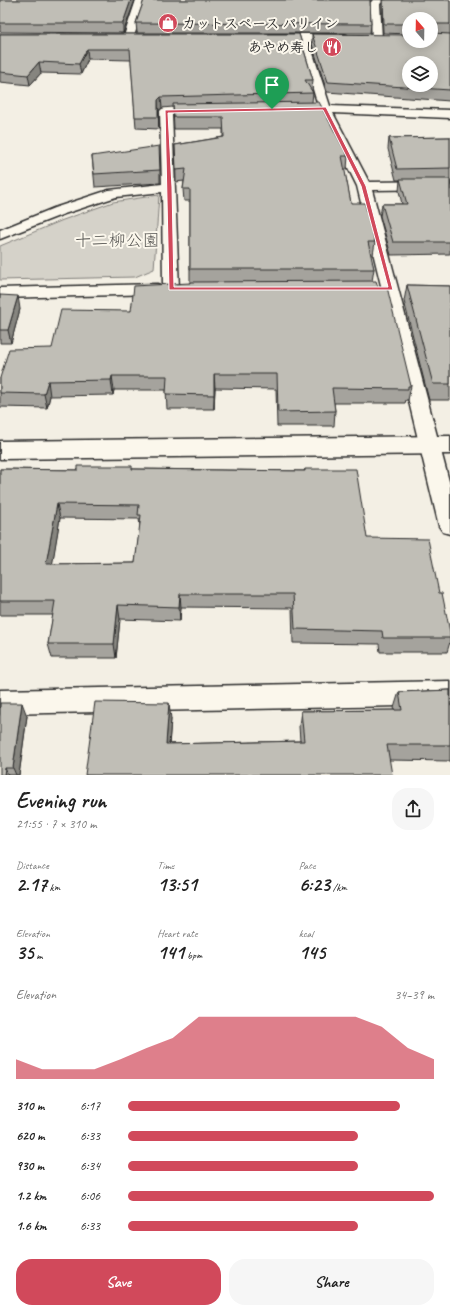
<!DOCTYPE html>
<meta charset="utf-8">
<style>
body{margin:0;font-family:Caveat,"Klee One",sans-serif;background:#f6f6f6;color:#222;height:100vh;display:flex;flex-direction:column;font-size:15px;white-space:nowrap}
*{box-sizing:border-box;margin:0}
p{font-size:13px;color:#767676}
.icon{flex:none;width:22px;height:22px;fill:none;stroke:currentColor;stroke-width:2;stroke-linecap:round;stroke-linejoin:round}
.map{position:relative;height:775px;overflow:hidden}
.sheet{display:flex;flex-direction:column;background:#fff;flex:1}
.sheet>*{flex:none}
.needle{width:26px;rotate:340deg}
.fabs{position:absolute;left:402px;top:12px;display:grid;gap:8px}
.fabs a{display:grid;place-items:center;width:36px;height:36px;border-radius:50%;background:#fff;box-shadow:0 2px 10px #0003;font-size:20px}
.pin{position:absolute;display:grid;place-items:center;width:34px;height:34px;color:#fff;margin:-41px -17px;border-radius:50% 50% 50% 0;rotate:-45deg;box-shadow:0 0 4px #0007}
.pin .icon{rotate:45deg}
.round{display:grid;place-items:center;flex:none;width:42px;height:42px;border-radius:16px;background:#f6f6f6}
.summary{display:flex;align-items:center;justify-content:space-between;height:68px;padding:0 16px}
h1{font-size:22px;font-weight:700;line-height:30px}
.figures{display:grid;grid-template-columns:repeat(3,1fr);gap:6px;height:68px;padding:4px 16px}
.figures div{display:grid;align-content:center}
.figures b{font-size:20px;font-weight:700}
.figures small{font-size:11px;font-weight:400}
.figures p{font-size:11px}
.chart{height:112px;padding:8px 16px}
.chart p{display:flex;justify-content:space-between}
.chart svg{width:100%;height:72px;margin-top:4px;fill:#d1495b;opacity:.7}
.button{display:flex;gap:8px;margin-top:auto;padding:8px 16px}
.button a{flex:1;height:46px;border-radius:16px;background:#d1495b;color:#fff;font-size:16px;font-weight:700;line-height:46px;text-align:center}
.button a+a{background:#f6f6f6;color:#222}
ul{padding:0 16px;list-style:none;font-size:13px}
li{display:grid;grid-template-columns:64px 48px 1fr;align-items:center;height:30px}
li i{height:10px;border-radius:5px;background:#d1495b}
.map>svg:first-child{display:block}
.green{fill:#d5d2c9;stroke:#807e7a}
.lines{fill:none;stroke-linecap:round;stroke-linejoin:round}
.lane-casing{stroke:#2b2b2b;stroke-width:3}
.street-casing{stroke:#2b2b2b;stroke-width:3}
.lane{fill:#fbf7ec;fill-rule:evenodd}
.street{fill:#fbf7ec;fill-rule:evenodd}
.wall{fill:#a5a39d;stroke:#2b2b2b;fill-rule:evenodd}
.shaded-wall{fill:#86857f;stroke:#2b2b2b}
.building{fill:#c0beb6;stroke:#2b2b2b;fill-rule:evenodd}
.route{fill:#d1495b;stroke:#fff;fill-rule:evenodd}
.labels{text-anchor:middle;dominant-baseline:central;stroke-width:4;stroke-linejoin:round;paint-order:stroke}
.far-poi-label{font-size:14px;font-weight:bold;fill:#2b2b2b;stroke:#fbf7ec;text-anchor:start}
.park-label{font-size:17px;fill:#565552;stroke:#fbf7ec}
</style>
<div class="map">
<svg width="450" height="775" viewBox="0 0 450 775">
<rect width="100%" height="100%" fill="#f3efe4"/>
<filter id="ink" filterUnits="userSpaceOnUse"><feTurbulence type="fractalNoise" baseFrequency=".025" numOctaves="2"/><feDisplacementMap in="SourceGraphic" scale="8" xChannelSelector="R" yChannelSelector="G"/><feConvolveMatrix kernelMatrix="1 2 1 2 8 2 1 2 1" color-interpolation-filters="sRGB"/></filter>
<g filter="url(#ink)">
<path class="green" d="M159,195L154,269L135,277L0,280V246L63,220L113,202Z"/>
<g class="lines">
<defs>
<path id="lane" d="M136,0H146L133,39L128,42L123,39Z
M373,0H385L380,4L382,39L377,42L372,39L370,3Z
M303,35L308,38L330,106L450,110V118L333,113L369,182L450,181V189L372,190L450,485V534L443,532L439,526L357,186L321,113L311,111L309,109L311,107L318,106L298,38Z
M166,107H197L201,109L203,111L201,113L172,115L179,289L177,292L171,294L165,292L164,290L163,292L157,294L0,298V288L157,284L163,286L162,192L116,197L64,214L0,239V230L54,208L109,190L162,184L160,111L162,109Z
M450,681V705L0,714V690Z"/>
<path id="street" d="M271,34H343L347,35L349,38L347,41L343,42L267,41L265,38L267,35Z
M450,436V454L0,459V441Z"/>
</defs>
<use href="#lane" class="lane-casing"/>
<use href="#street" class="street-casing"/>
<use href="#lane" class="lane"/>
<use href="#street" class="street"/>
</g>
<path class="wall" d="M0,0H135L123,33L0,32Z
M144,0H371L370,1L371,24L370,33H137L136,23Z
M382,0H450V101L327,92L312,44V34L431,41V19H409V34L383,33L382,5Z
M0,34H299L313,80L312,91L313,93L312,102L348,156L347,169H344L351,203L375,242L373,255H370L374,269L372,281L378,287L411,386L408,400H406L405,403H334L335,411L334,426H277L276,389L215,388L214,409H167L166,390H114L113,395L50,396L47,408L0,407V378L52,348L190,283V201H184L183,189L184,181L176,182L175,145L223,137V129H174L173,107L162,108L158,111L159,129L136,128L131,60L88,59L81,74L41,73L30,85L0,82Z
M450,137V254L391,255L380,216L382,204H402L399,191L400,180H396L388,149L389,138Z
M92,156L160,159V183L95,187Z
M407,285L450,286V400H429L404,301Z
M0,295L20,309L11,343H0Z
M0,469L78,470L133,469L304,471L305,469L367,538L439,593L450,632V642L447,652H380L379,644L293,643L292,608L181,607L180,621L120,619L116,658H52L48,644L53,615H0ZM60,518L139,519L140,527L135,563L52,564Z
M450,690V761L390,760L85,775L171,719L169,744L300,741L299,726L301,711L395,710L394,708L399,692Z
M27,716L19,775H0Z"/>
<path class="shaded-wall" d="M131,0H135L123,33V23Z
M87,49L88,59L81,74L79,64Z
M39,62L41,73L30,85L28,75Z
M161,97L162,108L158,111L159,129L158,100Z
M18,296L20,309L11,343L8,330Z
M214,374L215,388L214,409Z
M112,376L114,390L113,395L111,380Z
M48,381L50,396L47,408L44,394Z
M57,504L60,518L50,579L46,564Z
M180,594L181,607L180,621L179,607Z
M118,605L120,619L116,658L114,644Z
M22,703L27,716L19,775H16L13,768Z
M169,703L171,719L168,759L166,744Z
M5,768L8,775H4Z"/>
<path class="building" d="M0,0H131L123,23H0Z
M144,0H370L371,24L136,23Z
M383,0H450V24H432L431,30V19H409V24H384Z
M431,33L450,34V90L328,82L312,34L409,35V41H431ZM409,63H431V85H409Z
M0,34H299L313,80H305L313,93L161,97L158,100V117H135L130,49H87L79,64L39,62L28,75L0,72Z
M319,102L348,156H342L351,203H365L375,242H368L374,269H190V189H183L186,169L176,170L175,145L224,137L223,117H174L173,104Z
M450,137V168L397,169L389,138Z
M159,146L160,170L94,174L92,156Z
M400,179H450V242H393L382,204H407Z
M376,281L378,287H387L411,386H408V389L332,388L335,411L278,412L277,374H214V395L166,394L167,376H112L111,380L48,381L44,394L0,393V378L9,349L52,348L61,310L131,311L134,286L190,283V282Z
M407,285L450,286V384H433Z
M0,295L18,296L8,330H0Z
M78,466H132V469L305,471V469H356L367,538L428,539L439,593H442L450,632V638H383L382,631L295,629L293,594H180L179,607L118,605L114,644H48L55,601H0V469L78,470ZM57,504L139,505L138,515H141L135,563L46,564Z
M450,690V745H387L392,775H85L95,702L169,703L166,744L304,741L301,711L402,710L399,692Z
M0,703H22L13,768H5L4,775H0Z"/>
</g>
<path class="route" d="M326,107L366,186L393,290H169L165,110ZM323,110L361,186L388,287H174L172,187L168,113Z"/>
<defs>
<symbol id="shop-disc" viewBox="-11 -11 22 22"><circle r="9.5" fill="#d1495b" stroke="#fbf7ec"/><path d="M-5-2.5h2.3a2.7 3.5 0 0 1 5.4 0H5L5.5 6h-11ZM-1.5-2.5h3a1.5 2.3 0 0 0-3 0Z" fill="#fff"/></symbol>
<symbol id="restaurant-disc" viewBox="-11 -11 22 22"><circle r="9.5" fill="#d1495b" stroke="#fbf7ec"/><path d="M-5-6h1v4h1v-4h1v4h1v-4h1v5L-1.5 .5V6h-2V.5L-5-1ZM5-6V6H3V1.5H1.5Q1.5-4 5-6Z" fill="#fff"/></symbol>
</defs>
<g fill-rule="evenodd">
<use href="#shop-disc" x="157" y="12" width="22" height="22"/>
<use href="#restaurant-disc" x="321" y="36" width="22" height="22"/>
</g>
<g class="labels">
<g class="far-poi-label">
<text x="182" y="23">カットスペース パリイン</text>
<text x="318" y="47" text-anchor="end">あやめ寿し</text>
</g>
<g class="park-label">
<text x="117" y="240">十二柳公園</text>
</g>
</g>
</svg>
<div class="fabs">
<a><svg class="needle" viewBox="-14 -14 28 28"><path d="M0-13l5 13h-10z" fill="#e53935"/><path d="M0 13l5-13h-10z" fill="#767676"/></svg></a>
<a><svg class="icon" aria-label="layers" viewBox="0 0 24 24"><path d="M12 4l9 5-9 5-9-5zM3 14l9 5 9-5"/></svg></a>
</div>
<div class="pin" style="left:272px;top:109px;background:#1e9e55"><svg class="icon" aria-label="arrive" viewBox="0 0 24 24"><path d="M6 21V4h12l-3 4 3 4H6"/></svg></div>
</div>
<section class="sheet">
<div class="summary"><div><h1>Evening run</h1><p>21:55 · 7 × 310 m</p></div><a class="round"><svg class="icon" aria-label="share" viewBox="0 0 24 24"><path d="M12 15V3M7 8l5-5 5 5M5 13v7h14v-7"/></svg></a></div>
<div class="figures">
<div><p>Distance</p><b>2.17<small> km</small></b></div>
<div><p>Time</p><b>13:51</b></div>
<div><p>Pace</p><b>6:23<small> /km</small></b></div>
</div>
<div class="figures">
<div><p>Elevation</p><b>35<small> m</small></b></div>
<div><p>Heart rate</p><b>141<small> bpm</small></b></div>
<div><p>kcal</p><b>145</b></div>
</div>
<div class="chart"><p><span>Elevation</span>34–39 m</p>
<svg viewBox="0 0 160 44" preserveAspectRatio="none"><path d="M0 44V32L10 38L20 38L30 38L40 32L50 25L60 19L70 6L80 6L90 6L100 6L110 6L120 6L130 6L140 12L150 25L160 32V44z"/></svg>
</div>
<ul>
<li><b>310 m</b>6:17<i style="width:89%"></i></li>
<li><b>620 m</b>6:33<i style="width:75%"></i></li>
<li><b>930 m</b>6:34<i style="width:75%"></i></li>
<li><b>1.2 km</b>6:06<i style="width:100%"></i></li>
<li><b>1.6 km</b>6:33<i style="width:75%"></i></li>
</ul>
<div class="button"><a>Save</a><a>Share</a></div>
</section>
